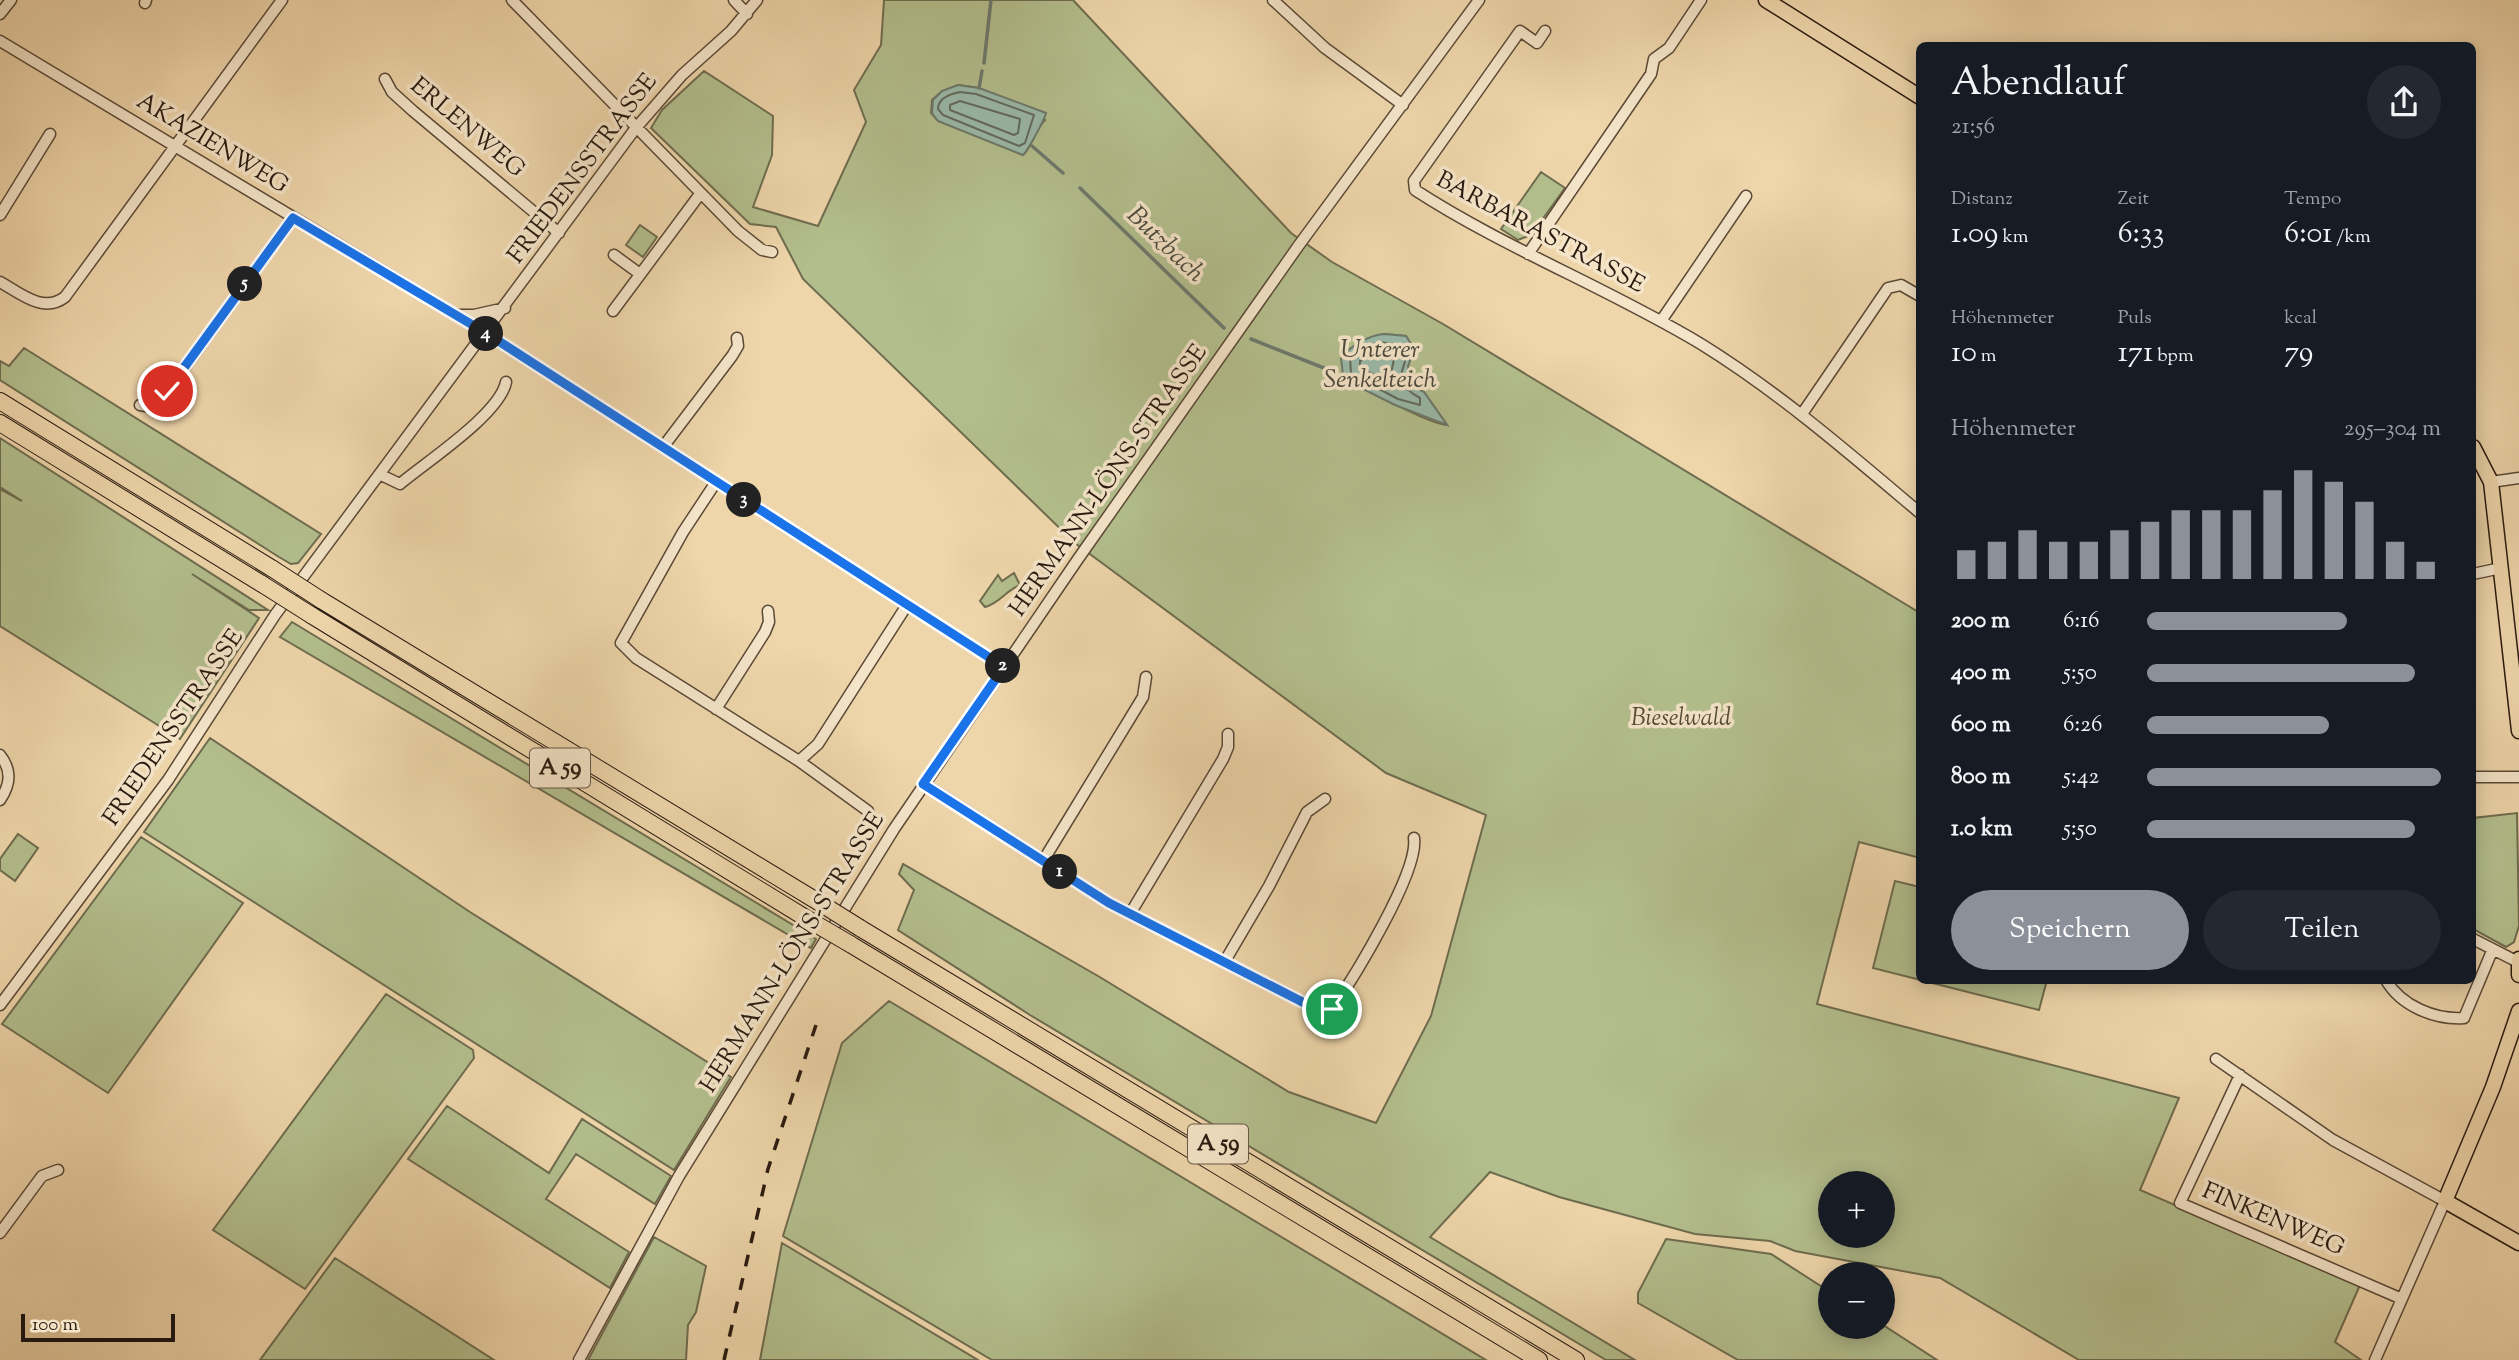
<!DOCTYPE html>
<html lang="de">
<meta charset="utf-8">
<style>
body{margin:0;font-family:"Sorts Mill Goudy",serif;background:#242831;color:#f1f3f6;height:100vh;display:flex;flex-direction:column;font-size:26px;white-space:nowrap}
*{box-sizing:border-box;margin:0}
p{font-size:23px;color:#9ea1a6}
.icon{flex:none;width:38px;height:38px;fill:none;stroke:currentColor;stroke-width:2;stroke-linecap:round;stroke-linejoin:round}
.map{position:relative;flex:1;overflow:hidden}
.details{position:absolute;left:1916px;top:42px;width:560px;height:942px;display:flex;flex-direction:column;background:#171b24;border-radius:10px;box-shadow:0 4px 18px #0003}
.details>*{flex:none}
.buttons{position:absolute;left:1818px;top:1171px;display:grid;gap:14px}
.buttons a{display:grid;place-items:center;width:77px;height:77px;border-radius:50%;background:#171b24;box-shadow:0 4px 18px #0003;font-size:35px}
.scale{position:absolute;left:21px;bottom:18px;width:154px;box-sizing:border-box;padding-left:7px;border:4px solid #291a10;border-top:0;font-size:19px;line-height:24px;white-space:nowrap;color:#291a10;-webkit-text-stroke:5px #f4e4c8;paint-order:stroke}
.pin{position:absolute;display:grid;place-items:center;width:60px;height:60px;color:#fff;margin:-30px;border:4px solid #fff;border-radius:50%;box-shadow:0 2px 7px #0007}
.km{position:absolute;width:35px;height:35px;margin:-18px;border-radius:50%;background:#222;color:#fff;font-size:19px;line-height:35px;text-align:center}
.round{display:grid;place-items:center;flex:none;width:74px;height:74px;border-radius:37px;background:#242831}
.overview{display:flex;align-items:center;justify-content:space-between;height:119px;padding:0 35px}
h1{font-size:38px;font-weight:600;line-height:52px}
.metrics{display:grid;grid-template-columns:repeat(3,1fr);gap:10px;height:119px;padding:7px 35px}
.metrics div{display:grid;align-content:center}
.metrics b{font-size:30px;font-weight:600}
.metrics small{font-size:19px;font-weight:400}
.metrics p{font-size:19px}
.chart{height:196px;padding:14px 35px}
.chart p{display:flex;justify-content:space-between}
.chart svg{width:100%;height:126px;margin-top:7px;stroke:#8c9099;stroke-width:6}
.button{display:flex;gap:14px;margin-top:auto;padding:14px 35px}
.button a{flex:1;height:80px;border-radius:42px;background:#8c9099;color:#fff;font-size:28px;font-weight:600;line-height:80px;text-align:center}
.button a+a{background:#242831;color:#f1f3f6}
ul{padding:0 35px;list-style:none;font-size:23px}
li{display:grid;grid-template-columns:112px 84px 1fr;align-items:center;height:52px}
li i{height:18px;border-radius:9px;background:#8c9099}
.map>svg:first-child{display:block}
.green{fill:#b3be8d;stroke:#6e6c4e;stroke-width:2;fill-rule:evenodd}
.water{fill:#99b9a9;stroke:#6c796c;stroke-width:2}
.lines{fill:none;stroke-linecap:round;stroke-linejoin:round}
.shore{stroke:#616a5c;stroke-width:2}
.stream{stroke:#6c796c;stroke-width:3.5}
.minor-casing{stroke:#5a4936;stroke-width:13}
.major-casing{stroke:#291a10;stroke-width:17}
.highway-casing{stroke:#291a10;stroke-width:18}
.minor{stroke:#f4e4c8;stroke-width:10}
.major{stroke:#eed5aa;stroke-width:14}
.highway{stroke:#eed5aa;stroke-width:16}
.rail{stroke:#291a10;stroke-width:3.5;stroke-dasharray:12 12;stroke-linecap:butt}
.highway-bridge-casing{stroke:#291a10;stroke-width:18;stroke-linecap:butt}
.highway-bridge{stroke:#eed5aa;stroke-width:16}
.route-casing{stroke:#fff;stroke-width:14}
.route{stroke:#1a73e8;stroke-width:9}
.labels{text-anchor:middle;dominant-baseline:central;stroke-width:7;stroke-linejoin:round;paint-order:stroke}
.shield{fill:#f4e4c8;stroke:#665747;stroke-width:2}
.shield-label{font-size:23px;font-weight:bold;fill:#291a10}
.street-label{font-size:24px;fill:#291a10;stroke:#f4e4c8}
.park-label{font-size:24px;font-style:italic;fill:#524b36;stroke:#f4e4c8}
.water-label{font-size:26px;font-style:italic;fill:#4b4a3e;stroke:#f4e4c8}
</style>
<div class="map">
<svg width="2519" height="1360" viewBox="0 0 2519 1360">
<rect width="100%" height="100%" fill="#eed5aa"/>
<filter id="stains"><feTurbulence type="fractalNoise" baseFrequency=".00286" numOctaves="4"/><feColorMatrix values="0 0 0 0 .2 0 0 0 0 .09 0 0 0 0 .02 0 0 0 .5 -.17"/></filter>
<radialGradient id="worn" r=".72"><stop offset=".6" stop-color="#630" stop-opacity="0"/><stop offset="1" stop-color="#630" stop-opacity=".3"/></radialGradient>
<path class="green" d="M884,0H1073L1291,233L1332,262L1443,324L1920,613V858L1859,842L1817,1004L2179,1098L2140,1190L2360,1285L2335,1342L2361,1360H2079L1940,1278L1795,1251L1770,1241L1695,1234L1559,1197L1490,1172L1430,1237L1635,1360H1606L1030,1015L898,930L914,890L899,874L903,864L1098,976L1289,1092L1376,1123L1431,1016L1486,815L1386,773L1075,543L803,279L776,227L750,224L651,128L662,110L704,71L773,116L772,155L753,207L818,226L866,122L854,90L881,45ZM958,85L979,88L1045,120C1034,131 1034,144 1023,155L938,121L931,113L932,100L942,91ZM1384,334L1406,336L1414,349L1408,366L1410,385L1424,392L1447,425C1430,424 1358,387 1344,373L1345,352L1369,338ZM1830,1183H1883V1236H1830Z
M1541,172L1565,188L1531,235L1518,240L1501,229Z
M640,225L657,237L643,257L626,245Z
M24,348L321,534L298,563L291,564L279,557L0,380V361L9,366Z
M0,438L268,610H249L192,574L259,618L180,739L0,626V489L22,501L0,487Z
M1014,573L1020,585C1005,591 1000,603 985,607L980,601L998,575L1002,581Z
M292,622L803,931L816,939L811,948L280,637Z
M210,738L470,912L731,1077L674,1170L144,832Z
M2517,813L2519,926L2514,942L2506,947L2473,929V818Z
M18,834L38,848L15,881L0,870V859Z
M141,837L243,903L108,1093L2,1024Z
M1895,881L1920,887V980H2047L2039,1010L1873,968Z
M386,994L473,1050L474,1058L305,1289L213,1230Z
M889,1001L1486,1360H992L783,1236L842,1043Z
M447,1106L549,1173L582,1119L671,1176L655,1204L576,1154L546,1199L629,1252L610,1288L408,1159Z
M654,1237L706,1266L696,1312L688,1325L686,1360H588Z
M1666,1239L1771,1254L1830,1292V1326L1883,1325L1937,1360H1738L1638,1303V1293Z
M782,1243L978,1360H760Z
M335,1258L494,1360H260Z"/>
<path class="water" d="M958,85L979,88L1046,113C1045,119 1028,150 1023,155L938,121L932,113L933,100L942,91Z
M1384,334L1406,336L1414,349L1408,366L1410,385L1424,392L1447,425L1395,405L1347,381L1343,375L1341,358C1350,346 1370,335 1384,334Z"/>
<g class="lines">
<path class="shore" d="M960,92L976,94L1034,115L1025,143L1019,146L943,115L938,109C938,98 950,94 960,92Z
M960,101L1020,119L1018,133L1014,135L950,110V105Z
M1378,342L1403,345C1415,367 1382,377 1420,398V405L1398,399L1351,374L1350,357Z
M1380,350L1395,355L1389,382L1360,368V361Z"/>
<path class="stream" d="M984,63L991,0
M979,88L982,71
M1032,146L1063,173
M1080,188L1224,328
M1251,339L1334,372"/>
<defs>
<path id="minor" d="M512,0L738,231L762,250L772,252
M734,0L747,14
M1273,0L1325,48L1403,105
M145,3L146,0
M0,14L11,0
M1545,31L1537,43L1520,31L1414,181L1415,190C1506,249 1608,288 1701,344C1780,393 1849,453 1920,513
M0,41L486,333L1004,667
M385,79L392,92L413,111L559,233
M0,215L50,134
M1528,254L1651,74L1654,59L1669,48L1701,0
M614,255L640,274
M0,282C20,293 43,314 65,297L282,0
M613,311L700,194
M456,315H474L505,308
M1661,321L1746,196
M140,405L152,407L167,392L293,218
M1802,414L1888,288L1901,285L1920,296
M663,447L732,356L738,346L737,338
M381,475L400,484C426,462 500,414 506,382
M716,482L683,532L621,643L636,658L799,761L868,811
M2491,482L2519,478
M2473,574L2501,568
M716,709L765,632L769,622L768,611
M0,755C12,770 11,784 0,800
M799,761L818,744L907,605
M2473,777H2519
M924,784L1109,903L1320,1011L1332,1009C1353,979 1419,872 1414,838
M1043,861L1143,697L1146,677
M1130,914L1223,759L1228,747V734
M2473,939L2518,962
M1225,961L1269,886L1307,812L1325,799
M2386,980C2401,1006 2435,1020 2464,1018L2492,951
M0,1005L168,780L275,615L635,129L682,75L731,31L757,0
M2216,1059L2333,1140L2445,1201L2375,1360
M2240,1075L2180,1203L2402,1299
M0,1233L42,1176L58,1170
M579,1360L679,1176L894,829L1078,559L1299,245L1479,0"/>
<path id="major" d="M1766,0L1920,97
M2473,447L2491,482L2519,731
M2519,959V975
M2519,1011L2493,1087L2445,1201L2519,1243"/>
<path id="highway" d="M0,401L273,569
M0,423L262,584
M321,600L820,903
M311,615L809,920
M860,928L1576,1360
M850,944L1539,1360"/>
</defs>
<use href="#minor" class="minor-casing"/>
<use href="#major" class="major-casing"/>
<use href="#highway" class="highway-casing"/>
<use href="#minor" class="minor"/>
<use href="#major" class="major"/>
<use href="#highway" class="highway"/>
<path class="rail" d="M724,1360L768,1169L816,1025"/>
<defs>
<path id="highway-bridge" d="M273,569L321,600
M262,584L311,615
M820,903L860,928
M809,920L850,944"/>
</defs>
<use href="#highway-bridge" class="highway-bridge-casing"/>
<use href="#highway-bridge" class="highway-bridge"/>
</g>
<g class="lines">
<defs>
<path id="route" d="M167,391L293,218L486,333L1004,667L923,784L1109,903L1320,1011L1332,1009"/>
</defs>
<use href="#route" class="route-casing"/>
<use href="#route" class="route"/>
</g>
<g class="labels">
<g class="shield">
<rect x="530" y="748.5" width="60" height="39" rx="5"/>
<rect x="1188" y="1124.5" width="60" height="39" rx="5"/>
</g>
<g class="shield-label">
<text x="560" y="768">A 59</text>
<text x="1218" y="1144">A 59</text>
</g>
<g class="street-label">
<text transform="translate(467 128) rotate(40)">ERLENWEG</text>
<text transform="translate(212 144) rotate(31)">AKAZIENWEG</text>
<text transform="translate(583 169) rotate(-53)">FRIEDENSSTRASSE</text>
<text transform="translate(1540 233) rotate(28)">BARBARASTRASSE</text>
<text transform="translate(1109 481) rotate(-55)">HERMANN-LÖNS-STRASSE</text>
<text transform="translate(174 728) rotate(-56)">FRIEDENSSTRASSE</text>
<text transform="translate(793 953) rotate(-58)">HERMANN-LÖNS-STRASSE</text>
<text transform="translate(2273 1220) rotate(23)">FINKENWEG</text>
</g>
<g class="park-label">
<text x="1681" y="719">Bieselwald</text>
</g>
<g class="water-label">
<text transform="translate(1165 245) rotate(44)">Butzbach</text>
<text x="1380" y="350">Unterer<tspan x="1380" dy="30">Senkelteich</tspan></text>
</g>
</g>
<rect width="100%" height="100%" filter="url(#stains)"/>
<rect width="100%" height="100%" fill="url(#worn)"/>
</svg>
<div class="buttons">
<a>+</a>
<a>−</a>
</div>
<div class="scale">100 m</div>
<div class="pin" style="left:1332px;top:1009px;background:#1e9e55"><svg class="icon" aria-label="arrive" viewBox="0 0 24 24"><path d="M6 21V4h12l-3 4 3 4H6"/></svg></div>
<div class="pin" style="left:167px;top:391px;background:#d93025"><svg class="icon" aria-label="check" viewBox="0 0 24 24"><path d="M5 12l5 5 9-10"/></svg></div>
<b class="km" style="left:1060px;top:872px">1</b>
<b class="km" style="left:1003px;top:666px">2</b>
<b class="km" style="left:744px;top:500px">3</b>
<b class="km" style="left:486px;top:334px">4</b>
<b class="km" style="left:245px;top:284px">5</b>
<section class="details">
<div class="overview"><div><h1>Abendlauf</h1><p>21:56</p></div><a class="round"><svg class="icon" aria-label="share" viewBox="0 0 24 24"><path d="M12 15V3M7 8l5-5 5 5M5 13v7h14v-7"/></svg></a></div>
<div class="metrics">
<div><p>Distanz</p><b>1.09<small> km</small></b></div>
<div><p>Zeit</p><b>6:33</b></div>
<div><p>Tempo</p><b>6:01<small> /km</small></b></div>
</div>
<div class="metrics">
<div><p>Höhenmeter</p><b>10<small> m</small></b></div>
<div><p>Puls</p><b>171<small> bpm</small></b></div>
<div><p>kcal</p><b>79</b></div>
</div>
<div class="chart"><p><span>Höhenmeter</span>295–304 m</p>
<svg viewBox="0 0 160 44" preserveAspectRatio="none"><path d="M5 44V34M15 44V31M25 44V27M35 44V31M45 44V31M55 44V27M65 44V24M75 44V20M85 44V20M95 44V20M105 44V13M115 44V6M125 44V10M135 44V17M145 44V31M155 44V38"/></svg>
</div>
<ul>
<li><b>200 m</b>6:16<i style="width:68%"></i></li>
<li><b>400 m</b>5:50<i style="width:91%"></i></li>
<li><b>600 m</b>6:26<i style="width:62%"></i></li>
<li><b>800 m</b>5:42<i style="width:100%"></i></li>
<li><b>1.0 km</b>5:50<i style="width:91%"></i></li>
</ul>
<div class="button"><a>Speichern</a><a>Teilen</a></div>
</section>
</div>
